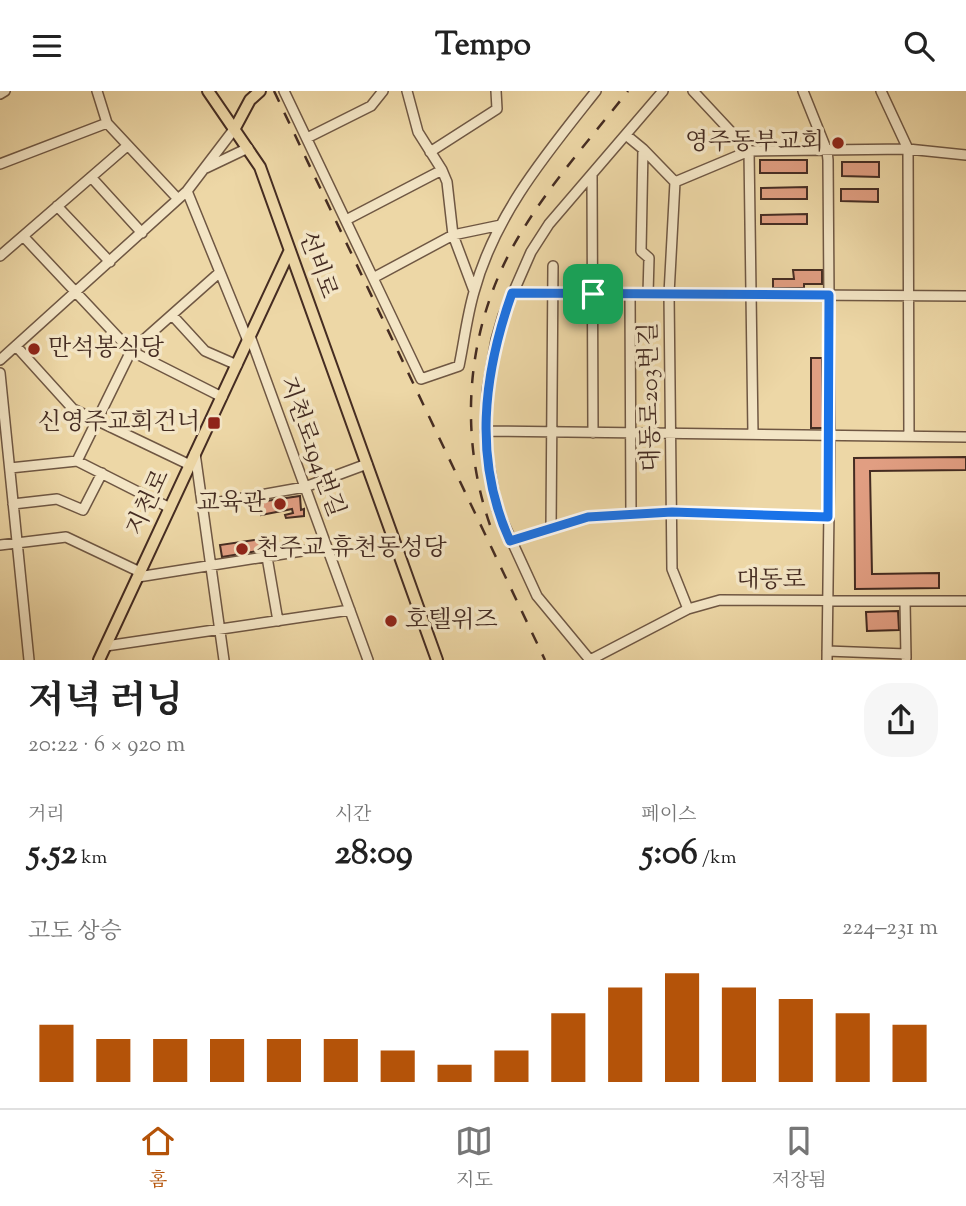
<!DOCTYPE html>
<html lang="ko">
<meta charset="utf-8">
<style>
body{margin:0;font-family:"Sorts Mill Goudy","Noto Serif KR",serif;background:#f6f6f6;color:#222;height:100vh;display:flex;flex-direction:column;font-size:26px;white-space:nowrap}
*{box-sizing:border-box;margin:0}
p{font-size:23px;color:#767676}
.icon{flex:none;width:38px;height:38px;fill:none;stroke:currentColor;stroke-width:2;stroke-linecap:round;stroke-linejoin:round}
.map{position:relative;height:569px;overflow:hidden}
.side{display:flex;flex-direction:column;background:#fff;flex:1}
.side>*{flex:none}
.pin{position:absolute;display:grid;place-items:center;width:60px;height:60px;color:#fff;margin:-30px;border-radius:14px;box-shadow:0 4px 10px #0006}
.round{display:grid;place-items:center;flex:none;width:74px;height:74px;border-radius:28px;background:#f6f6f6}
.head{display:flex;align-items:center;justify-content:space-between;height:119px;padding:0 28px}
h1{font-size:38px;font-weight:700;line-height:52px}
.figures{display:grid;grid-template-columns:repeat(3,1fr);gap:10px;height:119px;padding:7px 28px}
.figures div{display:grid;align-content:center}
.figures b{font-size:35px;font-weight:700}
.figures small{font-size:19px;font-weight:400}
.figures p{font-size:19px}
.chart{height:196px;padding:14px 28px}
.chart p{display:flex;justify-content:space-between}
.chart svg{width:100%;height:126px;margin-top:7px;stroke:#b45309;stroke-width:6}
header{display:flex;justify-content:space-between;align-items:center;height:91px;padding:0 28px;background:#fff;font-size:32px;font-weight:700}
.tabs{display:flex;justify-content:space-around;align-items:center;height:98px;border-top:2px solid #e0e0e0;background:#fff;font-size:19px;color:#767676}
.tabs a{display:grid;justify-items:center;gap:4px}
.tabs .selected{color:#b45309}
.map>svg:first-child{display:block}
.building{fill:#e19e82;stroke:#452c22;stroke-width:2}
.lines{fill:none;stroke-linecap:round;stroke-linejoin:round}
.minor-casing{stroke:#6f5743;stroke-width:12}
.major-casing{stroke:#452c22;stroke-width:14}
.minor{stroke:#f3e5c5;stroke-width:9}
.major{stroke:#edd7a6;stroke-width:10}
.rail{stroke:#452c22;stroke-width:2.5;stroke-dasharray:12 12;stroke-linecap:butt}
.route-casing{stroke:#fff;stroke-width:14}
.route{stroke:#1a73e8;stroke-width:9}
.poi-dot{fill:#8f2418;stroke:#f3e5c5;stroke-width:2.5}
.labels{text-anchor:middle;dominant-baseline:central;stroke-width:7;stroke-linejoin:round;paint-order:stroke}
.poi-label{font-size:24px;fill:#452c22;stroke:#f3e5c5;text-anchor:end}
.street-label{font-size:24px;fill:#452c22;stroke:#f3e5c5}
</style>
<header><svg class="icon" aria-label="menu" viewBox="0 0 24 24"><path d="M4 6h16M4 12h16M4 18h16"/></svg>Tempo<svg class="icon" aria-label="search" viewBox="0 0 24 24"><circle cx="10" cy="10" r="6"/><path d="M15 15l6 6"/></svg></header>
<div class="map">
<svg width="966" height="569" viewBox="0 0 966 569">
<rect width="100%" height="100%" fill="#edd7a6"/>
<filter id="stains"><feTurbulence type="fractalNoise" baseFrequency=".00286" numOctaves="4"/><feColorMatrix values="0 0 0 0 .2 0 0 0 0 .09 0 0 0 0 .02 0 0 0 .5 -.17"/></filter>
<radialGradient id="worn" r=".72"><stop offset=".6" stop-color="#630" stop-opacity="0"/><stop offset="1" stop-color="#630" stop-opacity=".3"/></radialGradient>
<path class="building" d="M760,69H807V82H760Z
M842,71H879V86L842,85Z
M807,96V108H761V97Z
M841,98H878V111L841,110Z
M807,123V133H761V124Z
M793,179H822V193H804V197H773V188H794Z
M811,267H822L823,337H811Z
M966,366V379L870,380L872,483L939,482V497L855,498L854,367Z
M300,405L301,419L304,418V425L286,427L285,424L293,422L292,418L261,424L259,411Z
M262,448L264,459L222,466L220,454Z
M898,520L899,539L867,540L866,521Z"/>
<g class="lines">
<defs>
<path id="minor" d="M97,0L107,32L178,108
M284,0L373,187
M407,0L418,41L442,79
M693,0L749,60L753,343
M803,0L827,60L828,69L830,344L827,569
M881,0L908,58L909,345
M0,3L5,0
M626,44L643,58L675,91
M307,47L371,15L383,0
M643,58L641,160L649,167L648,203
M430,61L497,18L496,0
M0,73L107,32
M206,77L248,57
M592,83L593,342
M91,86L142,142
M675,91L669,203L672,478L688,518
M675,91L749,60L908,58L966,64
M187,100L248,250
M57,115L110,171
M346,129L442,79L447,91L453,144L474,200
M501,134L453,144L373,187L421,288L459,275C464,251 467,225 474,201C495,123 547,62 596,0
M23,145L131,260L222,306
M0,165L127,55
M512,202L966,205
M630,203L631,423
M172,224L205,260L237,274
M250,245L368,569
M16,255L73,318L190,374
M0,269L187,100L235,37
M0,282L29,569
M485,340L966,346
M195,362L224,569
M77,370L131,260L220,181
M10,377L77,370L170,417
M13,413L57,408L83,419L102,382
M203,414L305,396L367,373
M551,437L553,175
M511,450L588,426L672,421L828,426
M0,454L66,446L140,481
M267,466L278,530
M138,486L327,456
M905,510L906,567
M106,555L350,519
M827,560L906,563
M590,569L537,505L497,418L486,357L487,300L496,249L503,225L531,161L549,133L663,0
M590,569L688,518L720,509L966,510"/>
<path id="major" d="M208,0L260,76L437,569
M235,37L250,9L260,0
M99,569L289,161"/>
</defs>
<use href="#minor" class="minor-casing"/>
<use href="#major" class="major-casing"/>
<use href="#minor" class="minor"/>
<use href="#major" class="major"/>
<path class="rail" d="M274,0L545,569
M490,434C457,339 467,232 519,145C549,94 591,47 628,0"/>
</g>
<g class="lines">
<defs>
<path id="route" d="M512,202L829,204L828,426L672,421L588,426L510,450C473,369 483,284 512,202Z"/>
</defs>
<use href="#route" class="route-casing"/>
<use href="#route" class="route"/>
</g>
<g class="poi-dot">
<circle cx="838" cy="52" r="7"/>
<circle cx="34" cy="258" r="7"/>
<rect x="207" y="325" width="14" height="14" rx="3.5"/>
<circle cx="280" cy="413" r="7"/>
<circle cx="242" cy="458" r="7"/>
<circle cx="391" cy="530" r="7"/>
</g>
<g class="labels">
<g class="poi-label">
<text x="824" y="52">영주동부교회</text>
<text x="48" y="258" text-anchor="start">만석봉식당</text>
<text x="200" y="332">신영주교회건너</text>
<text x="266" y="413">교육관</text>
<text x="256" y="458" text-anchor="start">천주교 휴천동성당</text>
<text x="405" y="530" text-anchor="start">호텔위즈</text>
</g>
<g class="street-label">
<text transform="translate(317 174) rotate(70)">선비로</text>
<text transform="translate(651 306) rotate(-91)">대동로203번길</text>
<text transform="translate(311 356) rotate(70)">지천로194번길</text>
<text transform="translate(149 412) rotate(-65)">지천로</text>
<text x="771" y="490">대동로</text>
</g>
</g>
<rect width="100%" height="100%" filter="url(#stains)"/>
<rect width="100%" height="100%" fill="url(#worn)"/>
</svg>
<div class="pin" style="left:593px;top:203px;background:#1e9e55"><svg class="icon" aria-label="arrive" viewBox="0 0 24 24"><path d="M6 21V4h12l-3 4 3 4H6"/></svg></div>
</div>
<section class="side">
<div class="head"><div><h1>저녁 러닝</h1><p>20:22 · 6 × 920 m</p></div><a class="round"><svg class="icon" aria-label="share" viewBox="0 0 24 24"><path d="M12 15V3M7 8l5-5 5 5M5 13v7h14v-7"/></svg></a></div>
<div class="figures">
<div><p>거리</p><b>5.52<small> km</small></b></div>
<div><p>시간</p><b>28:09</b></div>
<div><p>페이스</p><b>5:06<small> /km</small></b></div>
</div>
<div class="chart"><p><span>고도 상승</span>224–231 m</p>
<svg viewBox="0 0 160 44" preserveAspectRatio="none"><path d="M5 44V24M15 44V29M25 44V29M35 44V29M45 44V29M55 44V29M65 44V33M75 44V38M85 44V33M95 44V20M105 44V11M115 44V6M125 44V11M135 44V15M145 44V20M155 44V24"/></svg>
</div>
</section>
<nav class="tabs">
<a class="selected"><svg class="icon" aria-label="home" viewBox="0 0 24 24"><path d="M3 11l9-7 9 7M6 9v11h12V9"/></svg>홈</a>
<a><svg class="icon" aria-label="map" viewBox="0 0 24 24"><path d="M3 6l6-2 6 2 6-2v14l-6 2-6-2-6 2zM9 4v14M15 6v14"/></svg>지도</a>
<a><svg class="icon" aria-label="saved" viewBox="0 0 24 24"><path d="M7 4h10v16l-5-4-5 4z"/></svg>저장됨</a>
</nav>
